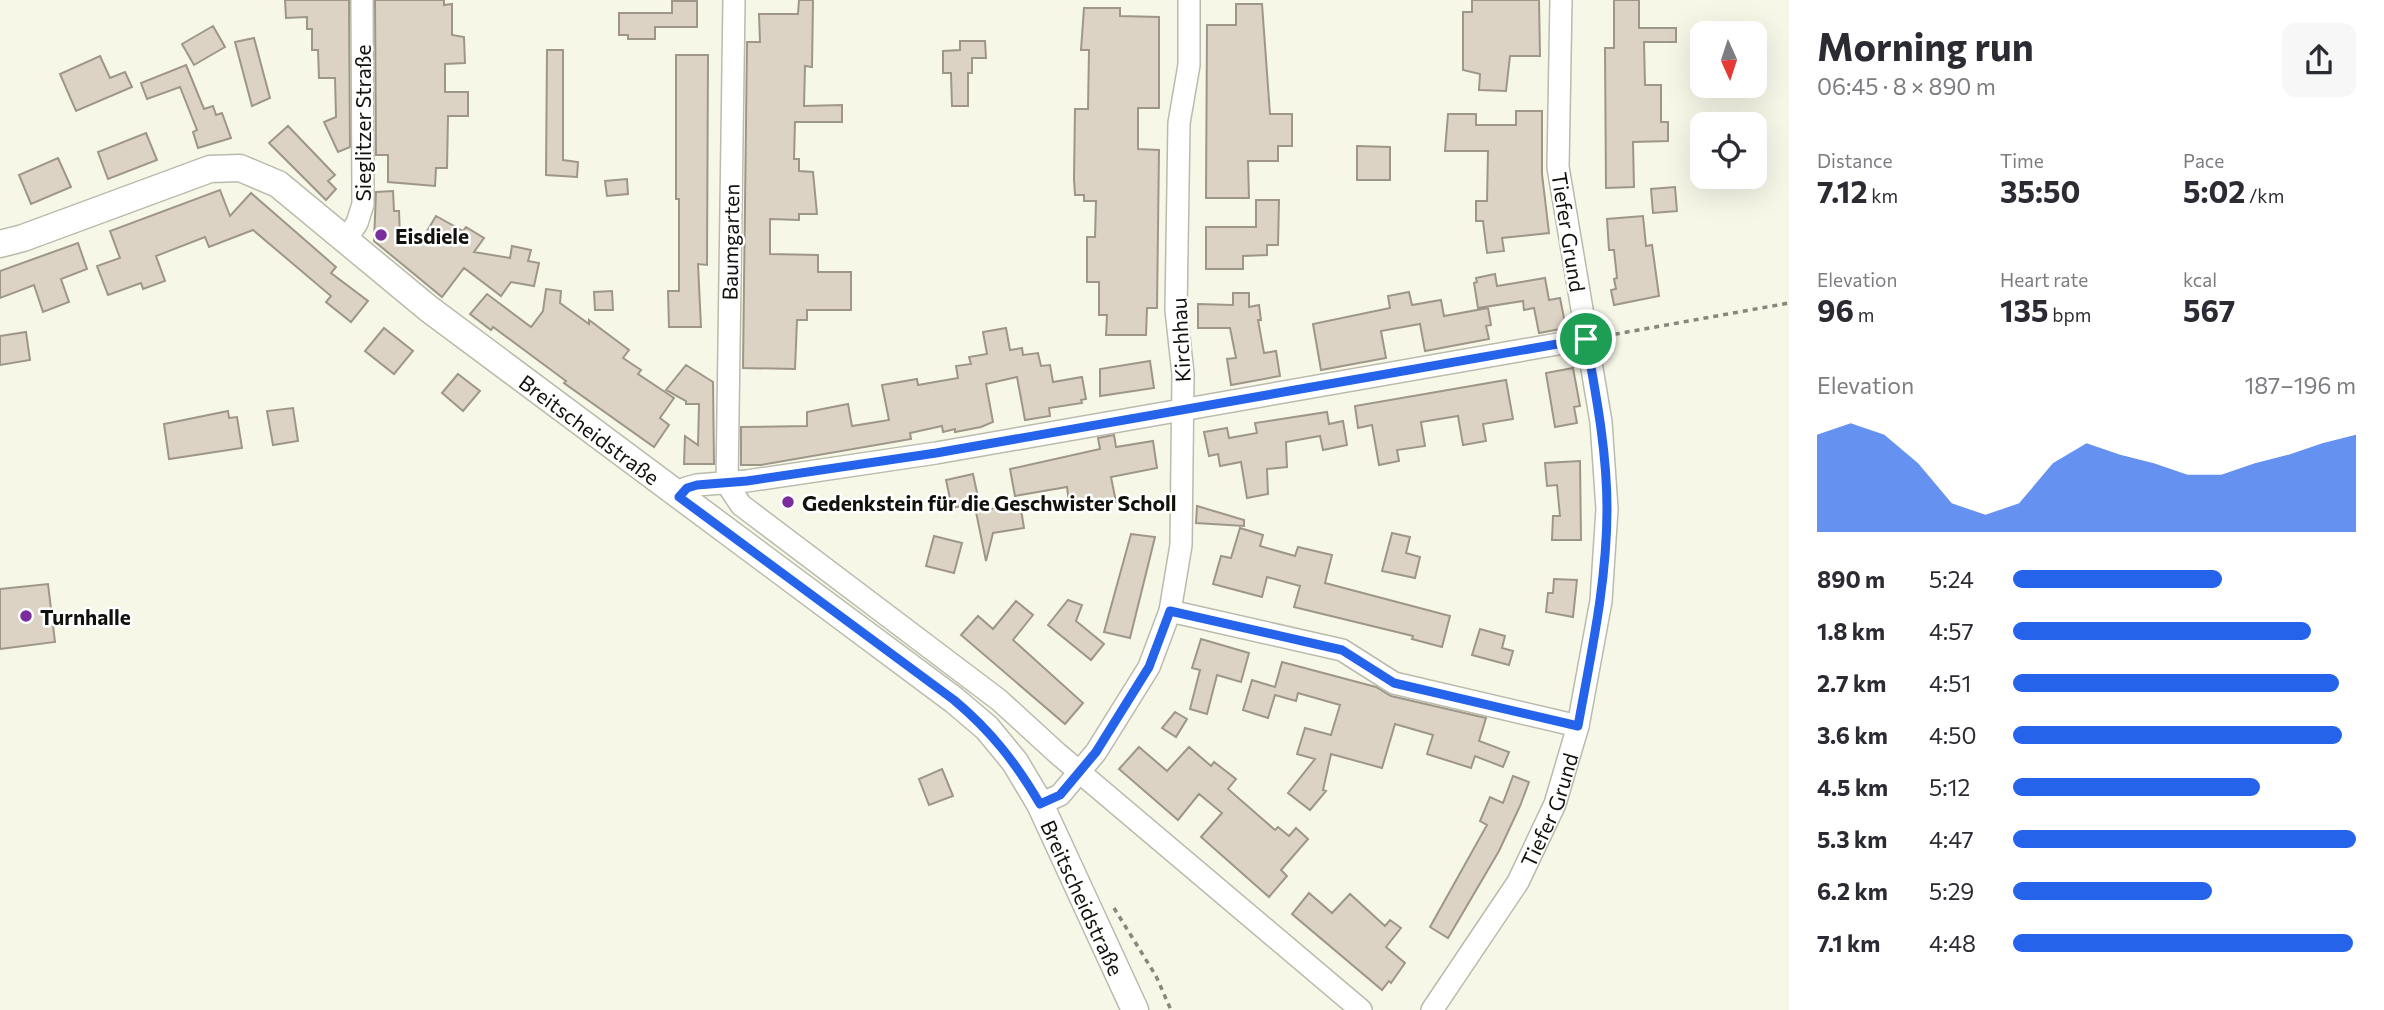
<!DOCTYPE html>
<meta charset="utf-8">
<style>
body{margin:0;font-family:Commissioner,sans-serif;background:#f7f7f7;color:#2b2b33;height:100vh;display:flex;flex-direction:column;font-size:26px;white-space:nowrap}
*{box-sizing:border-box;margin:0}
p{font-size:23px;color:#7c7c81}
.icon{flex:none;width:38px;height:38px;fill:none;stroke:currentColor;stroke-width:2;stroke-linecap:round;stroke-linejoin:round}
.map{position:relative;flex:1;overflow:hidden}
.details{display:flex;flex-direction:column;background:#fff;width:595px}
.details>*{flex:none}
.needle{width:46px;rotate:177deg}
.fabs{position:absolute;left:1690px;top:21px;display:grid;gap:14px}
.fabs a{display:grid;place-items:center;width:77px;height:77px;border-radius:14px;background:#fff;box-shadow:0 7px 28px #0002;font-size:35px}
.pin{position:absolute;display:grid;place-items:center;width:60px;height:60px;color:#fff;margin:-30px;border:4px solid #fff;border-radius:50%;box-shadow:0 2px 7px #0007}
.round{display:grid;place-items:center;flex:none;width:74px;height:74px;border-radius:14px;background:#f7f7f7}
.overview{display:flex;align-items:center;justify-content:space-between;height:119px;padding:0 28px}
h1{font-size:38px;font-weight:700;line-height:52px}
.figures{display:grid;grid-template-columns:repeat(3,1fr);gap:10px;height:119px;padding:7px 28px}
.figures div{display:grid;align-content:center}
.figures b{font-size:30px;font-weight:700}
.figures small{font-size:19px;font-weight:400}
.figures p{font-size:19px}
.chart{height:196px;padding:14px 28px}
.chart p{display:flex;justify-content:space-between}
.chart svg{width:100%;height:126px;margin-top:7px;fill:#2563eb;opacity:.7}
ul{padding:0 28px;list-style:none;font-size:23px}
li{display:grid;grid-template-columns:112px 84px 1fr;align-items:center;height:52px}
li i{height:18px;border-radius:9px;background:#2563eb}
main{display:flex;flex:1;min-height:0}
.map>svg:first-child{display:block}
.building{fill:#dcd3c5;stroke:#9e9689;stroke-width:2}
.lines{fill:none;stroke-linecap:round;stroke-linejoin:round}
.minor-casing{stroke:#babbac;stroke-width:24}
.tertiary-casing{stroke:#babbac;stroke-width:29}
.path{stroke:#87877c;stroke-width:3.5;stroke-dasharray:5 5;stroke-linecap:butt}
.minor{stroke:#fff;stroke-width:21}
.tertiary{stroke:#fff;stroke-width:26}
.route-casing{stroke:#fff;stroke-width:14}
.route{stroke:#2563eb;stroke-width:9}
.poi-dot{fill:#7c2d9d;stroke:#fff;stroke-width:2.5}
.labels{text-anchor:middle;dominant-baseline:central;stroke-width:5;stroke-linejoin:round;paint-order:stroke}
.street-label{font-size:21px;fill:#12120d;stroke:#fff}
.poi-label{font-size:21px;font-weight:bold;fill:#12120d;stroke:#fff;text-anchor:start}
</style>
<main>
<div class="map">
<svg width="1789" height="1010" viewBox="0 0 1789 1010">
<rect width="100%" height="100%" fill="#f6f7e7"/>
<path class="building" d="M285,0H349L350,147L338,152L324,122L336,117L335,78H319L318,50H312V29H307V17L286,18Z
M375,0H444V5L452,4V35L464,37L465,63L445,64V92H468V116H448L447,168H436L435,186L388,182V155H376Z
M799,0H813L812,67L805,66L804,106L842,105V122H795L794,159H799V171L813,172L817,214H799V220L770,219V254L818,255V272H851V310H807V320H797L795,369L743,368L747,42H760L759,14H798Z
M1472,0H1539L1540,56H1510L1506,91L1479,90L1480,74L1463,70V12H1472Z
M1614,0H1639V28H1676V42H1644L1645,85H1661V122H1668V141L1633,142L1634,187L1606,188L1605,48H1614Z
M672,1H697V27H655V39H628V35H619V13H672Z
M1236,4H1262L1270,114H1292V146H1278V161H1248L1249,198H1206L1207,25H1236Z
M1084,8H1120V16L1159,17V108H1138V149L1159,150L1157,308H1147L1146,335H1106L1107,315H1099V282H1087V237H1095L1096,201H1084V195H1075L1074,179L1075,109H1088L1089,50H1081Z
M213,26L225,47L194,65L182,44Z
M254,38L270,98L252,106L235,42Z
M960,41H985L986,58H972V73H968V106H952L951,73H943V51L960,50Z
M547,50H563V160L578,162L577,177L546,175Z
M676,55H708L707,265L698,264L701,327H669L668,291H679V199H676Z
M100,56L110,78L125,72L132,87L76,111L60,74Z
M186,65L204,109L213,106L216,115L222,113L231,138L198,148L193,132L197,130L180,87L147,99L141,83Z
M1516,111H1542V174L1549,233L1502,238L1504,251L1487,253L1483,221H1476V201H1487L1488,151H1445L1448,114H1476V125H1516Z
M288,126L335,175L328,181L336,189L326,200L269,143Z
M146,133L157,160L108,179L98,152Z
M1357,146L1390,147V180H1357Z
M58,158L71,187L31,204L19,175Z
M627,179L628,194L607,196L605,181Z
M1675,187L1677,211L1653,213L1651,189Z
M220,190L230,216L251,193L336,267L331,273L368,301L351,322L326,302L331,296L253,230L209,247L205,237L156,256L165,281L143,289L141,283L108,295L97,266L120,258L110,231Z
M393,191L394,211H399L400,236H424L436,216L463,231L466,227L484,238L474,252L510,258L512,246L531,250L528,261L539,263L534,286L511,282L501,296L464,268L442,297L374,241L376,192Z
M1256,200H1279L1278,245H1267V255L1243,256V269H1206V227H1256Z
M1643,216L1646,246L1652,245L1659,296L1614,305L1611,290L1616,289L1614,279L1617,278L1614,250H1609L1607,219Z
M78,243L87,269L61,279L69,302L43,312L34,285L0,298V271Z
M1495,274L1497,286L1545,278L1549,300L1560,298L1566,328L1539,333L1534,308L1524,310L1523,301L1478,308L1474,283L1477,282L1476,278Z
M546,289L561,291L560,303L589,324V320L629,350L623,358L641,370L638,374L674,398L660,418L669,425L654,447L564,383L566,381L493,327L491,330L470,314L487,294L531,327L543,311Z
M612,291L613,310H595L594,292Z
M1409,292L1412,305L1441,300L1444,316L1488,308L1491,325L1486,326L1489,339L1425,351L1420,324L1381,331L1386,358L1321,370L1313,324L1390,308L1388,296Z
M1233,293H1249V307L1259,305L1261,320H1258L1264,353L1276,351L1280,376L1231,385L1227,359L1236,358L1230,328H1198V304L1233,305Z
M384,328L413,351L394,374L365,351Z
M1006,328L1010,350L1022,348L1023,355L1038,353L1041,366L1050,365L1053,382L1082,377L1086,399L1081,400L1082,403L1049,408L1050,416L1025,420L1017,377L986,384L993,422L981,427L955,432V429L943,432L942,426L910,433L911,439L761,465H741V427L807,426V412L848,404L852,426L889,420L882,385L917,379L918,385L958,378L956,366L971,364L969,357L987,354L983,332Z
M26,332L30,360L0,365V336Z
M1150,361L1154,388L1100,396V369Z
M686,365L713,382L714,464H684L685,436L698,445L699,404H686V401L666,390Z
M1573,368L1580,406L1574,407L1577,423L1555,427L1546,373Z
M458,374L480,391L463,411L442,393Z
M1506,380L1513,419L1483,424L1486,441L1463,445L1458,416L1421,422L1425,446L1397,450L1399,461L1379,465L1372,425L1358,428L1355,406Z
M293,408L298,441L273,445L267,411Z
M228,411L229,418L237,417L242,448L169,459L164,424Z
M1327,412L1329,424L1343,421L1347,445L1323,450L1320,436L1286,442L1287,467L1267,469L1268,494L1247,498L1241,462L1220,466L1218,454L1209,456L1204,432L1227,428L1229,438L1257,433L1255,423Z
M1114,435L1116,447L1153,441L1157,468L1111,477L1116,502L1070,510L1067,487L1015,496L1010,469L1100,449L1098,438Z
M1580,461L1581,540H1552L1553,516H1560L1557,485L1547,486L1545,463Z
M973,474L979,502L952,508L946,480Z
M1020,503L1024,528L993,533L986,561L976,512Z
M1197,506L1244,520V526L1196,523Z
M1240,528L1263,535L1260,546L1295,556L1298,547L1332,555L1325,583L1450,616L1442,647L1412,639L1413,636L1294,607L1300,586L1267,577L1262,597L1213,584L1221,556L1231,558Z
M1392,533L1410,537L1406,553L1420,557L1415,578L1382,571Z
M1131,534L1155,537L1130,638L1104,632Z
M934,536L962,543L954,573L926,566Z
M1554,579L1577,580L1573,617L1546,612L1548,593H1553Z
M48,584L55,642L0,649V589Z
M1068,600L1082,605L1076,621L1104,644L1091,660L1048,625Z
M1016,601L1033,615L1013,640L1083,703L1065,724L961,635L978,616L993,629Z
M1480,629L1505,636L1502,648L1513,651L1509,665L1472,655Z
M1201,639L1249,653L1241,682L1217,675L1207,714L1190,709L1200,670L1192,668Z
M1282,662L1376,687L1391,696L1486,718L1479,741L1509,752L1503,767L1475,756L1471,768L1427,754L1433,735L1395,724L1382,768L1331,754L1323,790L1326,791L1310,810L1288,793L1315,759L1297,754L1305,728L1331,735L1340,705L1298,693L1296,701L1275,695L1268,718L1243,710L1252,680L1275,687Z
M1175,712L1187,719L1176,737L1162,728Z
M1139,747L1167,771L1189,747L1211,766L1214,762L1236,779L1228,789L1275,830L1278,827L1289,836L1296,828L1308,839L1281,870L1287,876L1269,897L1201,837L1222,813L1199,794L1178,820L1119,769Z
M942,769L953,796L929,805L919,779Z
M1513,776L1529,782L1520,806L1499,851L1448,938L1430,927L1487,825L1480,821L1490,797L1503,803Z
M1309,893L1332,913L1350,894L1385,926L1390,920L1401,928L1386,947L1405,963L1391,983L1389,981L1382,990L1292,914Z"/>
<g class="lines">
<defs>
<g id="minor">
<path d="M734,0L727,484L741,505L999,700L1057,753L1361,1010"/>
<path d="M345,241L357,223L363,204L362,0"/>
<path d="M679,497L686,488L697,485L747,481L936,453L1586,339"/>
<path d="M1170,611L1342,650L1394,683L1578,726"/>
<path d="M1040,804L1060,795L1096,752L1149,667L1170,611L1181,545L1183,374L1176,310L1179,123L1189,65V0"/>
<path id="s1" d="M1432,1010L1518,882L1555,804L1578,726L1601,601L1607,509L1601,422L1558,167L1561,0"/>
</g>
<g id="tertiary">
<path id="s2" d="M0,244L23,238L210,169L240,168L278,184L429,309L954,700L987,728L1015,762L1040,804L1135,1010"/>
</g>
</defs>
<use href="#minor" class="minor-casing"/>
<use href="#tertiary" class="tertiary-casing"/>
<path class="path" d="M1605,336L1789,303
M1114,908L1156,976L1171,1010"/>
<use href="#minor" class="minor"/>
<use href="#tertiary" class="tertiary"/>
</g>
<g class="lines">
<defs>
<path id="route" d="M1586,339C1596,395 1607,451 1607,509C1607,582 1591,654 1578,726L1394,683L1342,650L1170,611L1149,667L1096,752L1060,795L1040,804C1016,763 991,731 954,700L679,497L687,488L697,485L747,481L936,453Z"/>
</defs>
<use href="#route" class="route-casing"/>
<use href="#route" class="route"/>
</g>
<g class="poi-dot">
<circle cx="381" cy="235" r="7"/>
<circle cx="788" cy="502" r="7"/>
<circle cx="26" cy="616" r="7"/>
</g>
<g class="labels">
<g class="street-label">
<text transform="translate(362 123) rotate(-90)">Sieglitzer Straße</text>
<text transform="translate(1569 232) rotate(81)">Tiefer Grund</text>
<text transform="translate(730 242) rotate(-89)">Baumgarten</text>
<text transform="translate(1180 340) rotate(-93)">Kirchhau</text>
<text stroke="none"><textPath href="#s2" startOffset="691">Breitscheidstraße</textPath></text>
<text stroke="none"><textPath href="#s1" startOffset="233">Tiefer Grund</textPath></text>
<text stroke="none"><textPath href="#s2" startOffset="1384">Breitscheidstraße</textPath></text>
</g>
<g class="poi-label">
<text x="395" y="235">Eisdiele</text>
<text x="802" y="502">Gedenkstein für die Geschwister Scholl</text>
<text x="40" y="616">Turnhalle</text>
</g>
</g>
</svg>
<div class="fabs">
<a><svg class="needle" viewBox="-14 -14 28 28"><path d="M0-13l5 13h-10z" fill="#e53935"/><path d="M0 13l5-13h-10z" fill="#7c7c81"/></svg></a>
<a><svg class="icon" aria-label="locate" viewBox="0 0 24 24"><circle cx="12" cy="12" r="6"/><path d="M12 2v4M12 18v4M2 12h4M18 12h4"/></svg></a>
</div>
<div class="pin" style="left:1586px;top:339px;background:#1e9e55"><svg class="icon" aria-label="arrive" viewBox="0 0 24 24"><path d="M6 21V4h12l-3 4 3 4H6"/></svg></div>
</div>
<section class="details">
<div class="overview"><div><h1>Morning run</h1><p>06:45 · 8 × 890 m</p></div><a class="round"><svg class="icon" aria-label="share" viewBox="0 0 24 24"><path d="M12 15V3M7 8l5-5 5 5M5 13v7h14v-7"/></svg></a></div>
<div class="figures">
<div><p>Distance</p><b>7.12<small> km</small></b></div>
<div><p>Time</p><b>35:50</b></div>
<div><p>Pace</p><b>5:02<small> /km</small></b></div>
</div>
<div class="figures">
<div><p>Elevation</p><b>96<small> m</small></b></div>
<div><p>Heart rate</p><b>135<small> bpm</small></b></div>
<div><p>kcal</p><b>567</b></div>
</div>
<div class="chart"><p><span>Elevation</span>187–196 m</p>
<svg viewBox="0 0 160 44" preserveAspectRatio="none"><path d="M0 44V10L10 6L20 10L30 20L40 34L50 38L60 34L70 20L80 13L90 17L100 20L110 24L120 24L130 20L140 17L150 13L160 10V44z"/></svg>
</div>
<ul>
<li><b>890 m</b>5:24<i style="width:61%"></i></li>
<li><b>1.8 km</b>4:57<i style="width:87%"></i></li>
<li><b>2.7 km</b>4:51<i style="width:95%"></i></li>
<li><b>3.6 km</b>4:50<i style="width:96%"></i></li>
<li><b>4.5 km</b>5:12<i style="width:72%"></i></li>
<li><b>5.3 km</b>4:47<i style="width:100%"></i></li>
<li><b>6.2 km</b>5:29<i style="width:58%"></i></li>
<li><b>7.1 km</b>4:48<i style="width:99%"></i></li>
</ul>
</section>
</main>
